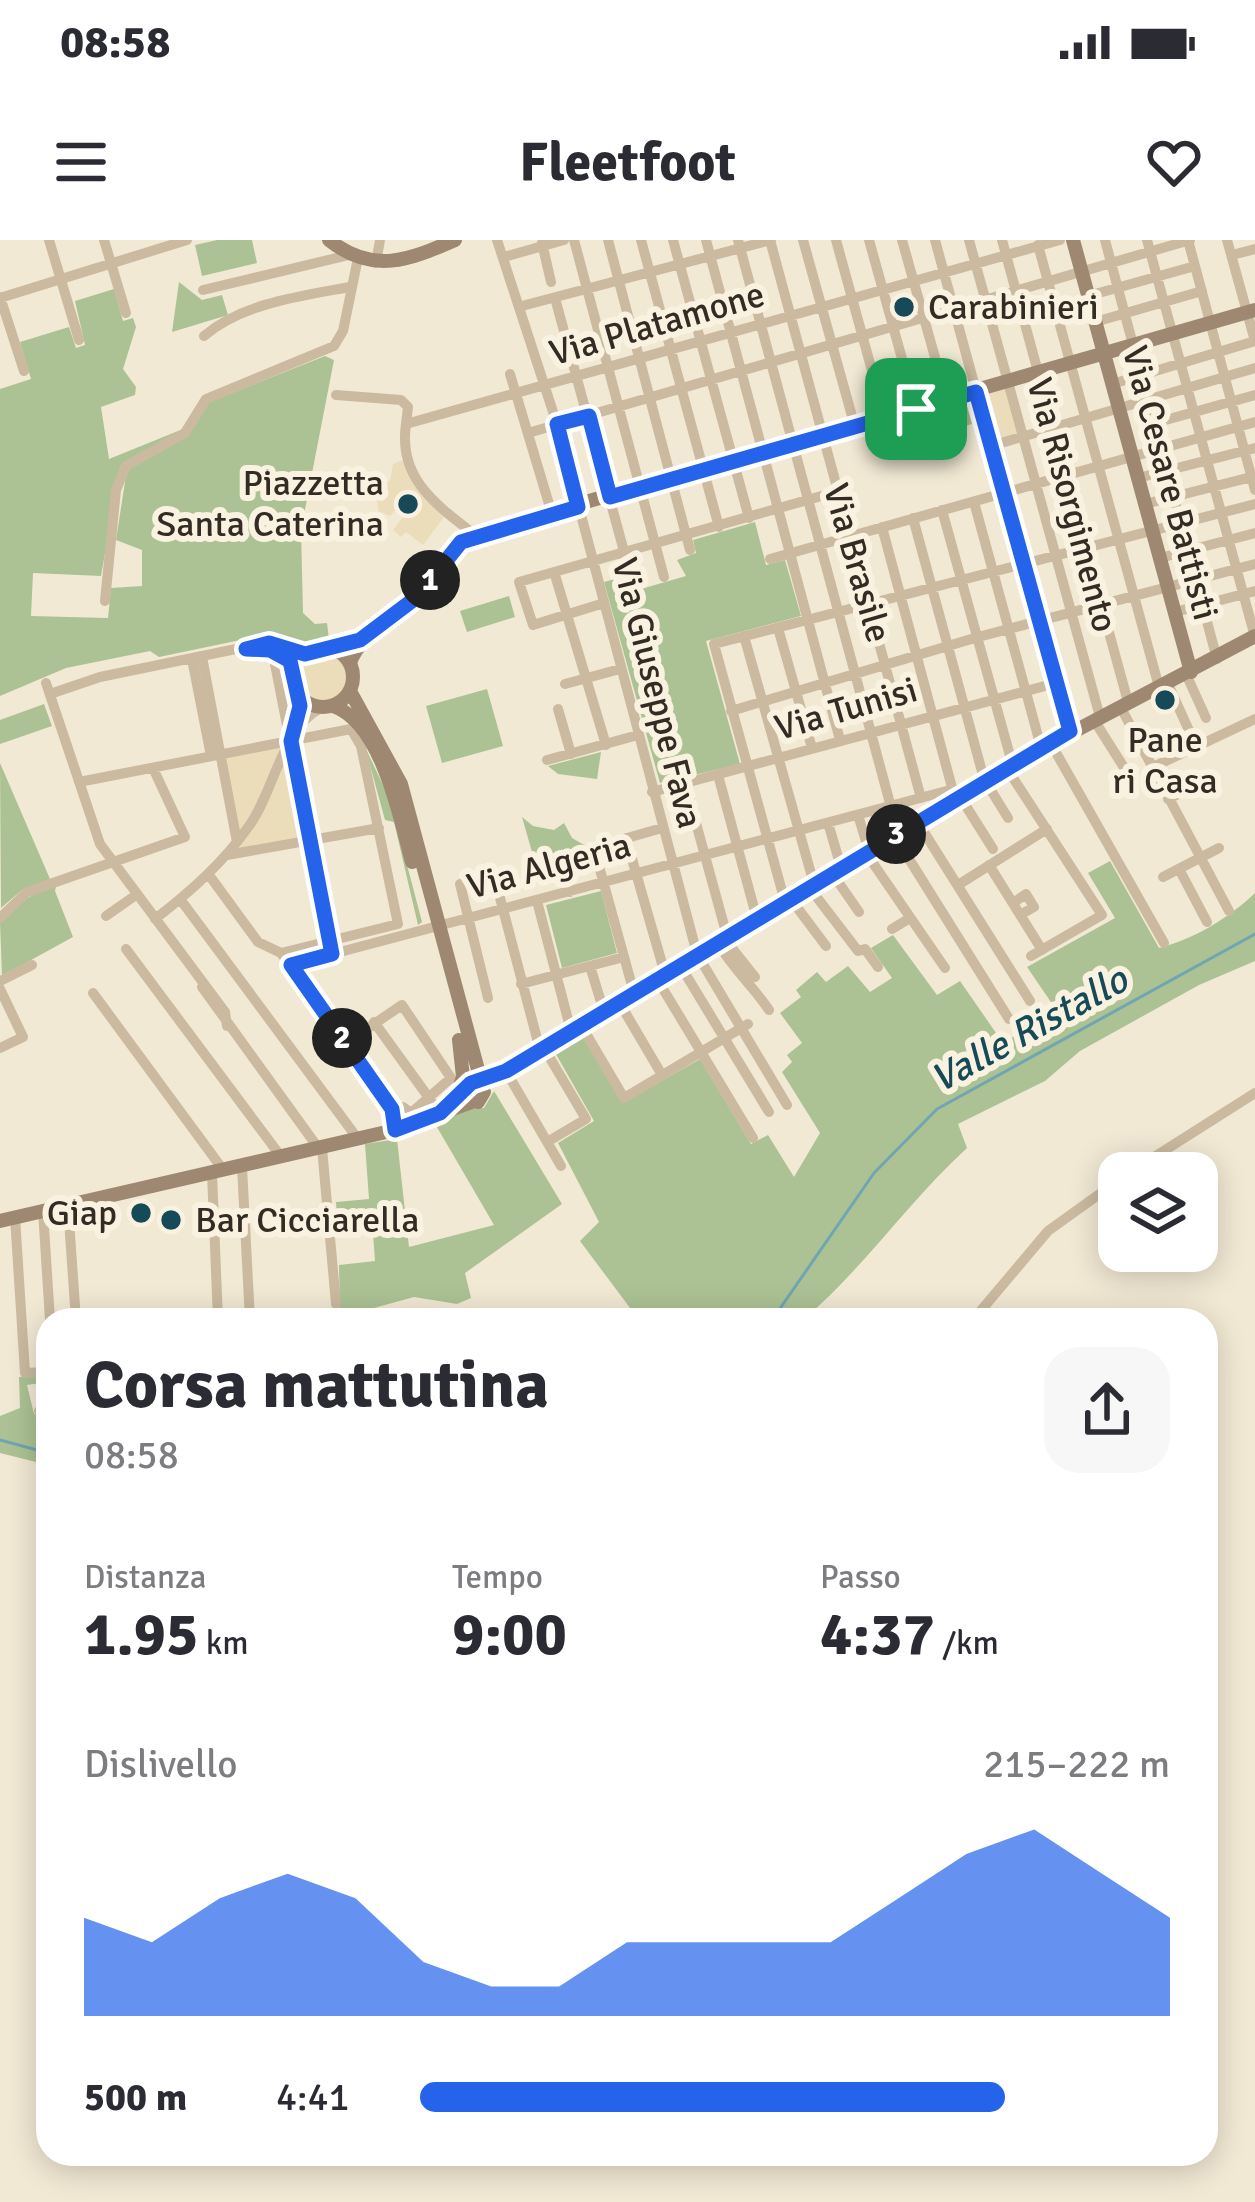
<!DOCTYPE html>
<html lang="it">
<meta charset="utf-8">
<style>
body{margin:0;font-family:Signika,sans-serif;background:#f7f7f7;color:#2b2b33;height:100vh;display:flex;flex-direction:column;font-size:45px;white-space:nowrap}
*{box-sizing:border-box;margin:0}
p{font-size:39px;color:#7c7c81}
.icon{flex:none;width:66px;height:66px;fill:none;stroke:currentColor;stroke-width:2;stroke-linecap:round;stroke-linejoin:round}
.map{position:relative;flex:1;overflow:hidden}
.details{position:absolute;left:36px;top:1068px;width:1182px;height:858px;display:flex;flex-direction:column;background:#fff;border-radius:36px;box-shadow:0 6px 30px #0003}
.details>*{flex:none}
.controls{position:absolute;left:1098px;top:912px;display:grid;gap:24px}
.controls a{display:grid;place-items:center;width:120px;height:120px;border-radius:24px;background:#fff;box-shadow:0 6px 30px #0003;font-size:60px}
.pin{position:absolute;display:grid;place-items:center;width:102px;height:102px;color:#fff;margin:-51px;border-radius:24px;box-shadow:0 6px 18px #0006}
.km{position:absolute;width:60px;height:60px;margin:-30px;border-radius:50%;background:#222;color:#fff;font-size:33px;line-height:60px;text-align:center}
.round{display:grid;place-items:center;flex:none;width:126px;height:126px;border-radius:36px;background:#f7f7f7}
.overview{display:flex;align-items:center;justify-content:space-between;height:204px;padding:0 48px}
h1{font-size:66px;font-weight:800;line-height:90px}
.figures{display:grid;grid-template-columns:repeat(3,1fr);gap:18px;height:204px;padding:12px 48px}
.figures div{display:grid;align-content:center}
.figures b{font-size:60px;font-weight:800}
.figures small{font-size:33px;font-weight:400}
.figures p{font-size:33px}
.chart{height:336px;padding:24px 48px}
.chart p{display:flex;justify-content:space-between}
.chart svg{width:100%;height:216px;margin-top:12px;fill:#2563eb;opacity:.7}
ul{padding:0 48px;list-style:none;font-size:39px}
li{display:grid;grid-template-columns:192px 144px 1fr;align-items:center;height:90px}
li i{height:30px;border-radius:15px;background:#2563eb}
.status{display:flex;justify-content:space-between;align-items:center;height:84px;padding:0 60px;background:#fff;direction:ltr}
.status svg{height:33px;fill:currentColor}
header{display:flex;justify-content:space-between;align-items:center;height:156px;padding:0 48px;background:#fff;font-size:54px;font-weight:800}
.map>svg:first-child{display:block}
.green{fill:#acc294}
.plaza{fill:#ecddba}
.lines{fill:none;stroke-linecap:round;stroke-linejoin:round}
.stream{stroke:#71a5b1;stroke-width:3}
.street{stroke:#cbbaa0;stroke-width:10}
.secondary{stroke:#9e8871;stroke-width:14}
.route-casing{stroke:#fff;stroke-width:24}
.route{stroke:#2563eb;stroke-width:15}
.poi-dot{fill:#174a58;stroke:#faf2e0;stroke-width:4.5}
.labels{text-anchor:middle;dominant-baseline:central;stroke-width:12;stroke-linejoin:round;paint-order:stroke}
.poi-label{font-size:36px;fill:#342b24;stroke:#faf2e0;text-anchor:start}
.street-label{font-size:36px;fill:#342b24;stroke:#faf2e0}
.water-label{font-size:39px;font-style:italic;fill:#174a58;stroke:#faf2e0}
</style>
<div class="status"><b>08:58</b><svg viewBox="0 0 49 12"><path d="M0 12V9h3v3zM5 12V6h3v6zM10 12V3h3v9zM15 12V0h3v12zM26 1h20v11H26zM47 4h2v5h-2z"/></svg></div>
<header><svg class="icon" aria-label="menu" viewBox="0 0 24 24"><path d="M4 6h16M4 12h16M4 18h16"/></svg>Fleetfoot<svg class="icon" aria-label="heart" viewBox="0 0 24 24"><path d="M12 20l-8-8c-3-5 5-10 8-4 3-6 11-1 8 4z"/></svg></header>
<div class="map">
<svg width="1255" height="1962" viewBox="0 0 1255 1962">
<rect width="100%" height="100%" fill="#f2e9d4"/>
<path class="green" d="M217,0H252L257,23L202,36L195,5Z
M179,42L202,60L222,55L228,75L172,92Z
M114,49L123,81L133,78L136,87L123,129L136,147L135,155L101,167L109,219L183,189L120,227L101,336L33,333L31,376L108,378L111,348L142,346V310L116,300L127,229L185,197L207,163L325,116L334,120L301,290L303,373L315,384L327,383L329,399L296,406L265,395L159,417L150,411L66,428L0,456V149L31,139L20,102L69,87L76,108L85,105L75,61Z
M966,163L972,184L934,195L928,174Z
M755,282L766,325L785,320L801,376L706,401L740,524L660,543L604,342L626,336L624,326L633,324L641,349L686,336L677,320L696,313L693,300Z
M509,356L515,377L467,392L460,371Z
M487,449L503,506L442,523L426,466Z
M44,464L52,486L0,504V480Z
M365,507L390,560L422,682L418,685L394,582L385,580Z
M601,512L597,539L558,534L548,526Z
M0,523L50,639L22,650L1,668Z
M522,577L533,586L554,590L564,583L572,598L586,606L534,619Z
M1110,621L1159,708C1192,700 1229,678 1255,653V721L1199,745L1080,811L1045,841L958,884L967,908C908,962 864,1028 803,1080H639L580,1001L599,982L558,903L594,881L553,809L581,792L623,863L700,819L751,904L768,895L794,937L820,893L782,832L792,822L787,815L802,803L780,773L801,757L796,750L817,732L826,742L848,726L870,752L892,738L871,708L893,695L937,755L960,741L1003,803L1057,771L1027,727L1115,678L1088,633Z
M57,642L55,651L73,697L2,736L0,682L20,662Z
M601,651L617,713L562,728L546,665Z
M494,851L562,964L465,1033L471,1058L457,1064L414,1057L330,1080V1072L340,1071L339,1025L375,1021L373,994L338,997L336,962L369,959L365,904L397,899L409,1007L494,985L434,882L460,869L484,868Z
M48,1135V1142L27,1145L34,1174H48V1225L0,1213V1176L20,1168L19,1137Z"/>
<path class="plaza" d="M1008,143L1022,197L991,206L976,152Z
M403,220L447,273L423,305L406,292L401,297L393,290L406,273L398,267L390,276L378,271L376,242L390,241L393,224Z
M286 437a37 37 0 1 1 74 0a37 37 0 1 1-74 0Z
M291,501L309,600L239,614L221,514Z"/>
<g class="lines">
<path class="stream" d="M772,1080L874,933L937,869L1255,694
M0,1200L48,1213"/>
<path class="street" d="M49,0L79,100
M104,0L126,73
M497,0L557,184L697,714L787,865
M574,0L664,337
M608,0L690,310
M641,0L719,287
M673,0L749,278
M706,0L840,500
M738,0L898,593
M770,0L921,558
M803,0L855,187
M836,0L885,178
M869,0L916,169
M902,0L947,160
M935,0L1069,492
M969,0L1100,477
M1002,0L1128,462
M1105,0L1217,419
M1147,0L1255,397
M1188,0L1255,250
M542,3L551,42
M1038,5L1159,447
M1232,15L1255,9
M504,17L564,0
M376,23L380,0
M203,50L349,15
M1088,56L1195,26
M0,57L24,131
M0,58L187,0
M555,58L625,315
M522,66L771,0
M1095,82L1202,51
M204,96C243,63 301,56 350,47
M510,134L552,274
M1112,144L1255,101L1227,0
M336,155L401,160L408,167L406,184
M1155,183L1255,155
M528,193L1190,0
M991,206L1255,128
M1138,238L1255,208
M974,262L1041,507
M1145,264L1255,236
M942,270L1012,523
M913,278L984,539L1008,578
M882,287L954,555
M474,294C435,264 398,238 406,184L1060,0
M1160,318L1255,293
M770,319L1255,182
M555,335L606,505
M105,361L116,250L126,226L185,193L206,159L334,106L343,91L358,18
M604,363L533,385L519,342L839,251
M1175,372L1255,351
M778,388L812,508
M744,396L814,644
M261,409L281,414L295,428
M202,417L237,602
M192,419L211,516
M275,424L330,705
M1186,434L1206,478
M46,443L100,604L225,772L227,786
M565,444L620,429
M1168,444L1196,506
M50,454L100,437L260,404L305,414
M1120,466L1229,671
M558,469L571,514
M731,471L978,397L1255,324
M1094,480L1123,526
M294,487L299,455
M1050,502L1164,703
M547,520L638,495
M1006,527L1102,675L1031,716
M1153,527L1255,479
M718,535L757,679
M79,542L351,489L361,506L398,684L281,713
M685,543L727,696
M652,552L1056,443
M959,555L993,609
M1168,559L1189,549
M858,575L869,611
M917,581L1030,761
M828,583L841,627
M894,595L1009,779
M626,598L665,734
M594,608L634,753
M866,613L945,728
M227,615L379,588
M989,625L1042,710
M1179,629L1207,682
M832,633L859,672
M209,635L258,702L281,713L409,886
M1163,637L1219,608
M958,645L1047,589
M809,647L858,711L865,709L878,727
M570,652L561,617L662,588
M790,658L826,706
M180,659L358,899
M537,661L571,791
M785,662L714,404L1255,264
M1013,663L1026,654L1034,667L1020,675
M106,676L136,655
M0,678L27,652L185,597L153,528
M155,679C190,652 223,623 249,586C274,552 282,487 321,468
M892,689L910,678
M724,698L755,737
M717,702C733,729 752,745 769,770
M126,709L282,918
M291,725L954,549
M680,725L769,872
M590,726L604,772
M657,739L753,898
M0,741L32,725
M521,744L624,717
M202,747L319,909
M0,749L23,797L0,808
M93,753L224,931
M488,758L460,644L494,635L540,810
M619,762L662,835
M374,782L440,873
M581,785L624,858L748,784
M346,803L402,765L451,838L411,873L403,867
M544,808L586,879L547,902
M506,831L561,926
M322,908L336,1064
M242,927L250,1080
M212,933L218,1080
M1129,933L1255,853
M68,966L76,1080
M43,971L50,1080
M15,977L25,1133L48,1132
M973,1080L1048,991L1119,940
M39,1171L48,1170"/>
<path class="secondary" d="M329,0C373,35 409,20 455,0
M1073,0L1191,432
M293 437a30 30 0 1 1 60 0a30 30 0 1 1-60 0Z
M350,423C360,393 396,380 417,357C437,335 448,309 474,294L1255,70
M350,451L401,544L484,852L478,862L466,858L468,845L482,846
M333,466C382,483 400,578 412,622
M475,843L506,831L984,539L1255,396
M457,855L463,837L459,800
M0,981L395,890L472,862"/>
</g>
<g class="lines">
<defs>
<path id="route" d="M976,152L1070,491L506,831L471,843L440,873L395,890L392,869L291,725L332,714L291,501L300,466L290,421L270,410L246,409L269,403L305,414L360,400L417,357L461,302L578,267L557,184L589,176L610,257Z"/>
</defs>
<use href="#route" class="route-casing"/>
<use href="#route" class="route"/>
</g>
<g class="poi-dot">
<circle cx="904" cy="67" r="12"/>
<circle cx="408" cy="264" r="12"/>
<circle cx="1165" cy="460" r="12"/>
<circle cx="141" cy="973" r="12"/>
<circle cx="171" cy="980" r="12"/>
</g>
<g class="labels">
<g class="poi-label">
<text x="928" y="67">Carabinieri</text>
<text x="384" y="243" text-anchor="end">Piazzetta<tspan x="384" dy="41">Santa Caterina</tspan></text>
<text x="1165" y="500" text-anchor="middle">Pane<tspan x="1165" dy="41">ri Casa</tspan></text>
<text x="117" y="973" text-anchor="end">Giap</text>
<text x="195" y="980">Bar Cicciarella</text>
</g>
<g class="street-label">
<text transform="translate(657 84) rotate(-16)">Via Platamone</text>
<text transform="translate(1170 243) rotate(75)">Via Cesare Battisti</text>
<text transform="translate(1072 265) rotate(75)">Via Risorgimento</text>
<text transform="translate(857 323) rotate(74)">Via Brasile</text>
<text transform="translate(657 453) rotate(76)">Via Giuseppe Fava</text>
<text transform="translate(846 469) rotate(-16)">Via Tunisi</text>
<text transform="translate(549 626) rotate(-15)">Via Algeria</text>
</g>
<g class="water-label">
<text transform="translate(1029 789) rotate(-29)">Valle Ristallo</text>
</g>
</g>
</svg>
<div class="controls">
<a><svg class="icon" aria-label="layers" viewBox="0 0 24 24"><path d="M12 4l9 5-9 5-9-5zM3 14l9 5 9-5"/></svg></a>
</div>
<div class="pin" style="left:916px;top:169px;background:#1e9e55"><svg class="icon" aria-label="arrive" viewBox="0 0 24 24"><path d="M6 21V4h12l-3 4 3 4H6"/></svg></div>
<b class="km" style="left:430px;top:340px">1</b>
<b class="km" style="left:342px;top:798px">2</b>
<b class="km" style="left:896px;top:594px">3</b>
<section class="details">
<div class="overview"><div><h1>Corsa mattutina</h1><p>08:58</p></div><a class="round"><svg class="icon" aria-label="share" viewBox="0 0 24 24"><path d="M12 15V3M7 8l5-5 5 5M5 13v7h14v-7"/></svg></a></div>
<div class="figures">
<div><p>Distanza</p><b>1.95<small> km</small></b></div>
<div><p>Tempo</p><b>9:00</b></div>
<div><p>Passo</p><b>4:37<small> /km</small></b></div>
</div>
<div class="chart"><p><span>Dislivello</span>215–222 m</p>
<svg viewBox="0 0 160 44" preserveAspectRatio="none"><path d="M0 44V24L10 29L20 20L30 15L40 20L50 33L60 38L70 38L80 29L90 29L100 29L110 29L120 20L130 11L140 6L150 15L160 24V44z"/></svg>
</div>
<ul>
<li><b>500 m</b>4:41<i style="width:78%"></i></li>
</ul>
</section>
</div>
